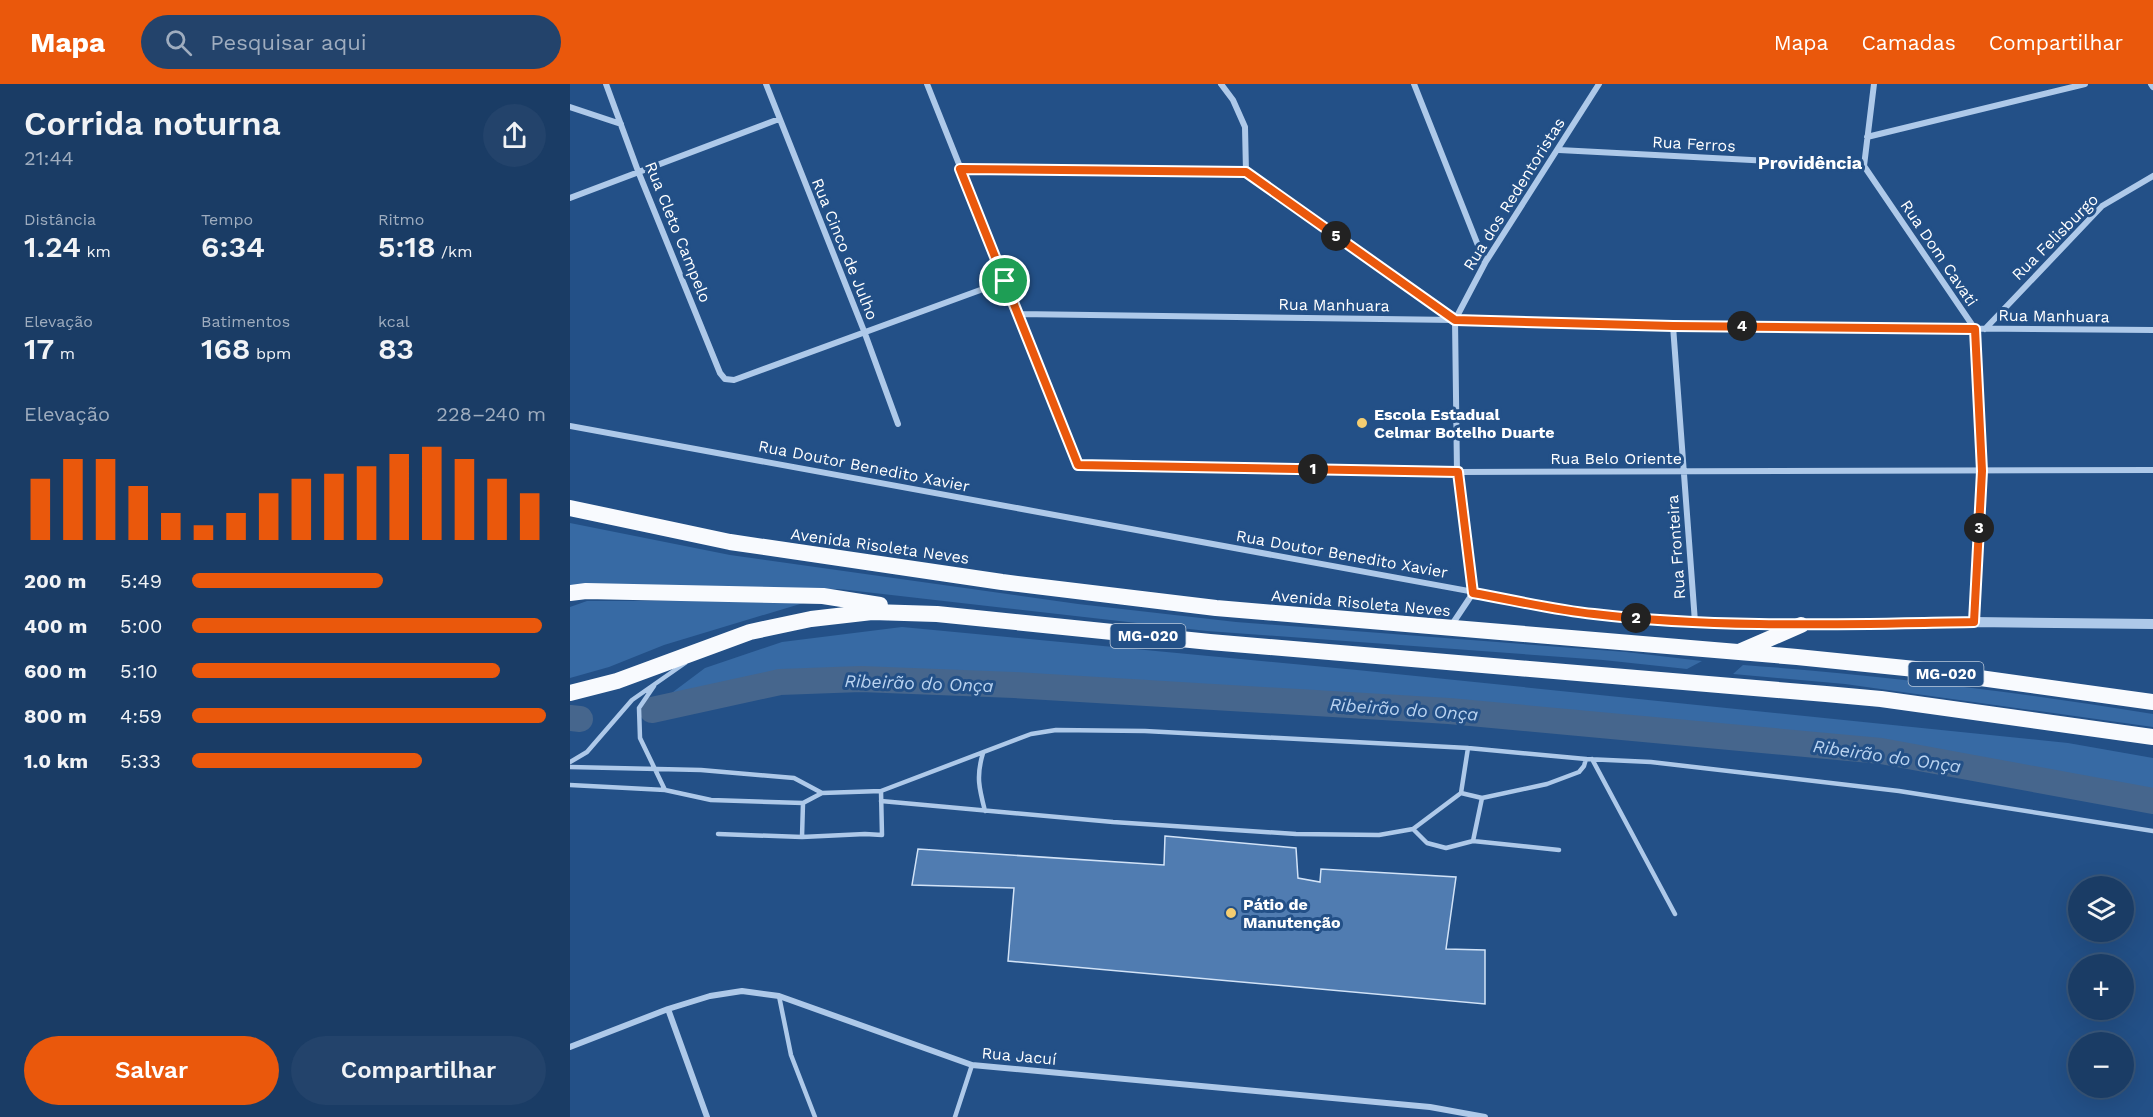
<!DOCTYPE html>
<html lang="pt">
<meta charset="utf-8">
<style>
body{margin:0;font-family:"Work Sans",sans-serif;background:#23436b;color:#f1f3f6;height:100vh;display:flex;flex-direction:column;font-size:22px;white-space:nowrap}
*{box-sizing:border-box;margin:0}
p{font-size:20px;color:#9fadbf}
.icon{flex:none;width:33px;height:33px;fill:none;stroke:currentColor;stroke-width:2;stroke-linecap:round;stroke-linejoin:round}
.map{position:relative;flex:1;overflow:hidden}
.drawer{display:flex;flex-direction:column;background:#1a3c65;width:570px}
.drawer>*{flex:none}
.fabs{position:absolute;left:1498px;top:792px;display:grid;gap:12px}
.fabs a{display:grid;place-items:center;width:66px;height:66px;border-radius:50%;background:#1a3c65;box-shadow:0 6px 24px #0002,0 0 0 2px #385679;font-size:30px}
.pin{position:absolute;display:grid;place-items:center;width:51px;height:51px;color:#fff;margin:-26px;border:3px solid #fff;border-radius:50%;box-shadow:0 2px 6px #0007}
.km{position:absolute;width:30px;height:30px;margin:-15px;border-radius:50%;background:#222;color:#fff;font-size:16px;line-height:30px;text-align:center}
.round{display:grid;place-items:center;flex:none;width:63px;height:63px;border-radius:32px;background:#23436b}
.head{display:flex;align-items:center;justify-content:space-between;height:102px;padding:0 24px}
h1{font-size:33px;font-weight:600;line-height:45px}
.figures{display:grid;grid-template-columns:repeat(3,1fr);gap:9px;height:102px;padding:6px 24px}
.figures div{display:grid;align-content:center}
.figures b{font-size:30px;font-weight:600}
.figures small{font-size:16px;font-weight:400}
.figures p{font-size:16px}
.chart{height:168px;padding:12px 24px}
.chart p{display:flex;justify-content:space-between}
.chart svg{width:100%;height:108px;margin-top:6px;stroke:#ea580c;stroke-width:6}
.cta{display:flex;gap:12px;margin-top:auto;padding:12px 24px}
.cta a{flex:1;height:69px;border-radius:36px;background:#ea580c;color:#fff;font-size:24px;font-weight:600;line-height:69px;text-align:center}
.cta a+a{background:#23436b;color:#f1f3f6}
ul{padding:0 24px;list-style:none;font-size:20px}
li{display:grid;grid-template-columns:96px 72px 1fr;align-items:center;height:45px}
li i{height:15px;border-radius:8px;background:#ea580c}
header{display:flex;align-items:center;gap:36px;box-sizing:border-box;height:84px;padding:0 30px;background:#ea580c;color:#fff}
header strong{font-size:28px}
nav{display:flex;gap:33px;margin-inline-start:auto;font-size:21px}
.search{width:420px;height:54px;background:#23436b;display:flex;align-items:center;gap:15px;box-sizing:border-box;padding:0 21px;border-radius:33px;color:#9fadbf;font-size:22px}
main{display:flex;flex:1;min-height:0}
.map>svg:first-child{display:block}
.green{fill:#376aa4}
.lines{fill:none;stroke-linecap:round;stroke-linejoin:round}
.river{stroke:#46668d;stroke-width:26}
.building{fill:#507cb1;stroke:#d2e3f7;stroke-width:1.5}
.service{stroke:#aec9e9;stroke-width:4.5}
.minor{stroke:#aec9e9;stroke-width:6}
.tertiary{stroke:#aec9e9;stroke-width:10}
.trunk{stroke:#f8fafe;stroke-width:16}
.route-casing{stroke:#fff;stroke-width:12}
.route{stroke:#ea580c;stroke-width:8}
.poi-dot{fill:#f4cd71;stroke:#235087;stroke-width:2}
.labels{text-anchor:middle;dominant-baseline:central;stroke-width:6;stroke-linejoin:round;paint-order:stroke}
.shield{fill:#235087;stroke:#bdcadb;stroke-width:1.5}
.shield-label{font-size:15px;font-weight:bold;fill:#fff}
.street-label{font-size:16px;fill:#fff;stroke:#235087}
.poi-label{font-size:16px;font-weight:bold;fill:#fff;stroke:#235087;text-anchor:start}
.neighbourhood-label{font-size:18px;font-weight:bold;fill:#fff;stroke:#235087}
.water-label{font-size:18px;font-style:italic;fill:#bad3f0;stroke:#235087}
</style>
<header>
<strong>Mapa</strong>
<div class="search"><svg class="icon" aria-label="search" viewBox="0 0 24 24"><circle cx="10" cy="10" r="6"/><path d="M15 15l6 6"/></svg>Pesquisar aqui</div>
<nav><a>Mapa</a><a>Camadas</a><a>Compartilhar</a></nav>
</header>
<main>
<section class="drawer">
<div class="head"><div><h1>Corrida noturna</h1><p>21:44</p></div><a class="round"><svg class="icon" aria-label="share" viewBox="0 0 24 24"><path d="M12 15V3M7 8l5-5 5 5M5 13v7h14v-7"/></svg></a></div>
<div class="figures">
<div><p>Distância</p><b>1.24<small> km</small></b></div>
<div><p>Tempo</p><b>6:34</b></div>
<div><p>Ritmo</p><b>5:18<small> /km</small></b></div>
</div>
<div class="figures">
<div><p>Elevação</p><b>17<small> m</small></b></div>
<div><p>Batimentos</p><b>168<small> bpm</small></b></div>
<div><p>kcal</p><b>83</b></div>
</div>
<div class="chart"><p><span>Elevação</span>228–240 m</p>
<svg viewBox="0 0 160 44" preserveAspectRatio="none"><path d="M5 44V19M15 44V11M25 44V11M35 44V22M45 44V33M55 44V38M65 44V33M75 44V25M85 44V19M95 44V17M105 44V14M115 44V9M125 44V6M135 44V11M145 44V19M155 44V25"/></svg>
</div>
<ul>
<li><b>200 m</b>5:49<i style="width:54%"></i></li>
<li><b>400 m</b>5:00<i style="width:99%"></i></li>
<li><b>600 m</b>5:10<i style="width:87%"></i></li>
<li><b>800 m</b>4:59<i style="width:100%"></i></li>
<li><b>1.0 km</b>5:33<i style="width:65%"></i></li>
</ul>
<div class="cta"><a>Salvar</a><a>Compartilhar</a></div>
</section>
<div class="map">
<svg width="1583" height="1033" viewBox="0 0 1583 1033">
<rect width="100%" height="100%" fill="#235087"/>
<path class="green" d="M0,439L160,471L508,520L666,538L1056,568L1132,577L1117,585L1033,576L637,547L269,505L0,502Z
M17,517H240L94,561L39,583L0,594V523Z
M332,543L787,586L1498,659L1583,674V712L1336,667L1079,641L786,616L330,592H215L91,617L135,584L212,558Z
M1173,581C1311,591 1447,608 1583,630V643L1275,600L1163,590Z"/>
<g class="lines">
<path class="river" d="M82,626L210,598L291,595L444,601L879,627L1311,667L1583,717
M0,634L10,635"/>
</g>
<path class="building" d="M595,752L726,764L728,794L750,798L751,785L886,793L876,865L915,866V920L438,877L444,804L342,801L348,765L594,781Z"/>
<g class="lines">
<path class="service" d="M84,602L69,624L70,654L95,706
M413,669C406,692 409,704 415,727
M1022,675L1105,830
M0,678L17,668L62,616L115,579
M0,683L131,686L224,694L252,709
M0,701L95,706L141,716L233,719L232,753L148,750
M891,709L912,714L977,700L1009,688L1014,682L1016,675
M311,717L543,738L726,750L809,751L843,745L891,709L898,664
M233,719L252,709L311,707L461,650L486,646L575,647L898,664L1016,675L1081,678L1329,707L1583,747
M843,745L857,759L876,764L903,757L989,766
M232,753L295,750L312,751L311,707
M903,757L912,714
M209,912L221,971L245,1033
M385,1033L402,981"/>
<path class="minor" d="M36,0L68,87L150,289L155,295L164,296L435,197
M196,0L294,247L328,340
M357,0L509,381L887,388L1583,386
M651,0L663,16L675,43L676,88
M844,0L915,179
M1304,0L1294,82L1405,245L1412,387L1404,538
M1581,0L1583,3
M0,23L51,40
M1297,53L1515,0
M989,66L1294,82
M390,85L676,88
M676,88L884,236
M0,114L209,35
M448,230L885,236L1103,242L1583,246
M1103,242L1125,538
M1415,245L1532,122L1583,92
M0,342L1024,530L1125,538L1218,541
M881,542L903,509L887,388L885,236L915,179L1029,0
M98,925L137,1033
M0,963L98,925L140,912L172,907L209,912L402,981L860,1023L915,1033"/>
<path class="tertiary" d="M1231,541L1404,538L1583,540"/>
<path class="trunk" d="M0,424L160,458L432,498L646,524L1227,573L1345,585L1583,618
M0,509L16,507L253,512L310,521
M1171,567L1231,541
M0,609L47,597L180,548L241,535L302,528L367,530L640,558L1256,610L1311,615L1583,653"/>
</g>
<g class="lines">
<defs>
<path id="route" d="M390,85L676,88L885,236L1103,242L1405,245L1412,387L1404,538C1277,540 1150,545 1024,530C984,526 943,516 903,509L888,388L508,381Z"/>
</defs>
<use href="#route" class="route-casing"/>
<use href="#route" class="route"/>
</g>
<g class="poi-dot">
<circle cx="792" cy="339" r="6"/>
<circle cx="661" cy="829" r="6"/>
</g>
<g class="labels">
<g class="shield">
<rect x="540.5" y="540" width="75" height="24" rx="4.5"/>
<rect x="1338.5" y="578" width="75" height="24" rx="4.5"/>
</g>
<g class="shield-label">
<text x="578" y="552">MG-020</text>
<text x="1376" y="590">MG-020</text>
</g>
<g class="street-label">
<text transform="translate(1124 60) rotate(3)">Rua Ferros</text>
<text transform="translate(944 110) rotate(-58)">Rua dos Redentoristas</text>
<text transform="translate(108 148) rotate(68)">Rua Cleto Campelo</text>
<text transform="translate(1485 153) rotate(-45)">Rua Felisburgo</text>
<text transform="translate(275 165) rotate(68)">Rua Cinco de Julho</text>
<text transform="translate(1369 169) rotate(56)">Rua Dom Cavati</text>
<text transform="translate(764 221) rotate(1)">Rua Manhuara</text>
<text transform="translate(1484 232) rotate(1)">Rua Manhuara</text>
<text x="1046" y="374">Rua Belo Oriente</text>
<text transform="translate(294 382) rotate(11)">Rua Doutor Benedito Xavier</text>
<text transform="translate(310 462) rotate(8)">Avenida Risoleta Neves</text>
<text transform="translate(1106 463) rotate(-94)">Rua Fronteira</text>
<text transform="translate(772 470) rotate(10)">Rua Doutor Benedito Xavier</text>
<text transform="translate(791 519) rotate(5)">Avenida Risoleta Neves</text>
<text transform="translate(449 972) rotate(5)">Rua Jacuí</text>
</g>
<g class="poi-label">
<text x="804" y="330">Escola Estadual<tspan x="804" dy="18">Celmar Botelho Duarte</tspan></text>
<text x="673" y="820">Pátio de<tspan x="673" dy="18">Manutenção</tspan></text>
</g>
<g class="neighbourhood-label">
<text x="1240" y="78">Providência</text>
</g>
<g class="water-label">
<text transform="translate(349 599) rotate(2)">Ribeirão do Onça</text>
<text transform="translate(834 625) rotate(4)">Ribeirão do Onça</text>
<text transform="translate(1317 672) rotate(8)">Ribeirão do Onça</text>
</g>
</g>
</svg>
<div class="fabs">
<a><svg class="icon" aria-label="layers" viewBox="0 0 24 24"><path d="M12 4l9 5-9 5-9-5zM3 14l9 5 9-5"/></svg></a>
<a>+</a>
<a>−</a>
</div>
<div class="pin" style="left:435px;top:197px;background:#1e9e55"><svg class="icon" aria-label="arrive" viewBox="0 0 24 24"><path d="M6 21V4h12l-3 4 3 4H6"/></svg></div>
<b class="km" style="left:743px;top:385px">1</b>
<b class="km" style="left:1066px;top:534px">2</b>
<b class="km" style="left:1409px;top:444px">3</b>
<b class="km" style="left:1172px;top:242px">4</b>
<b class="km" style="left:766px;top:152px">5</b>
</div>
</main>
